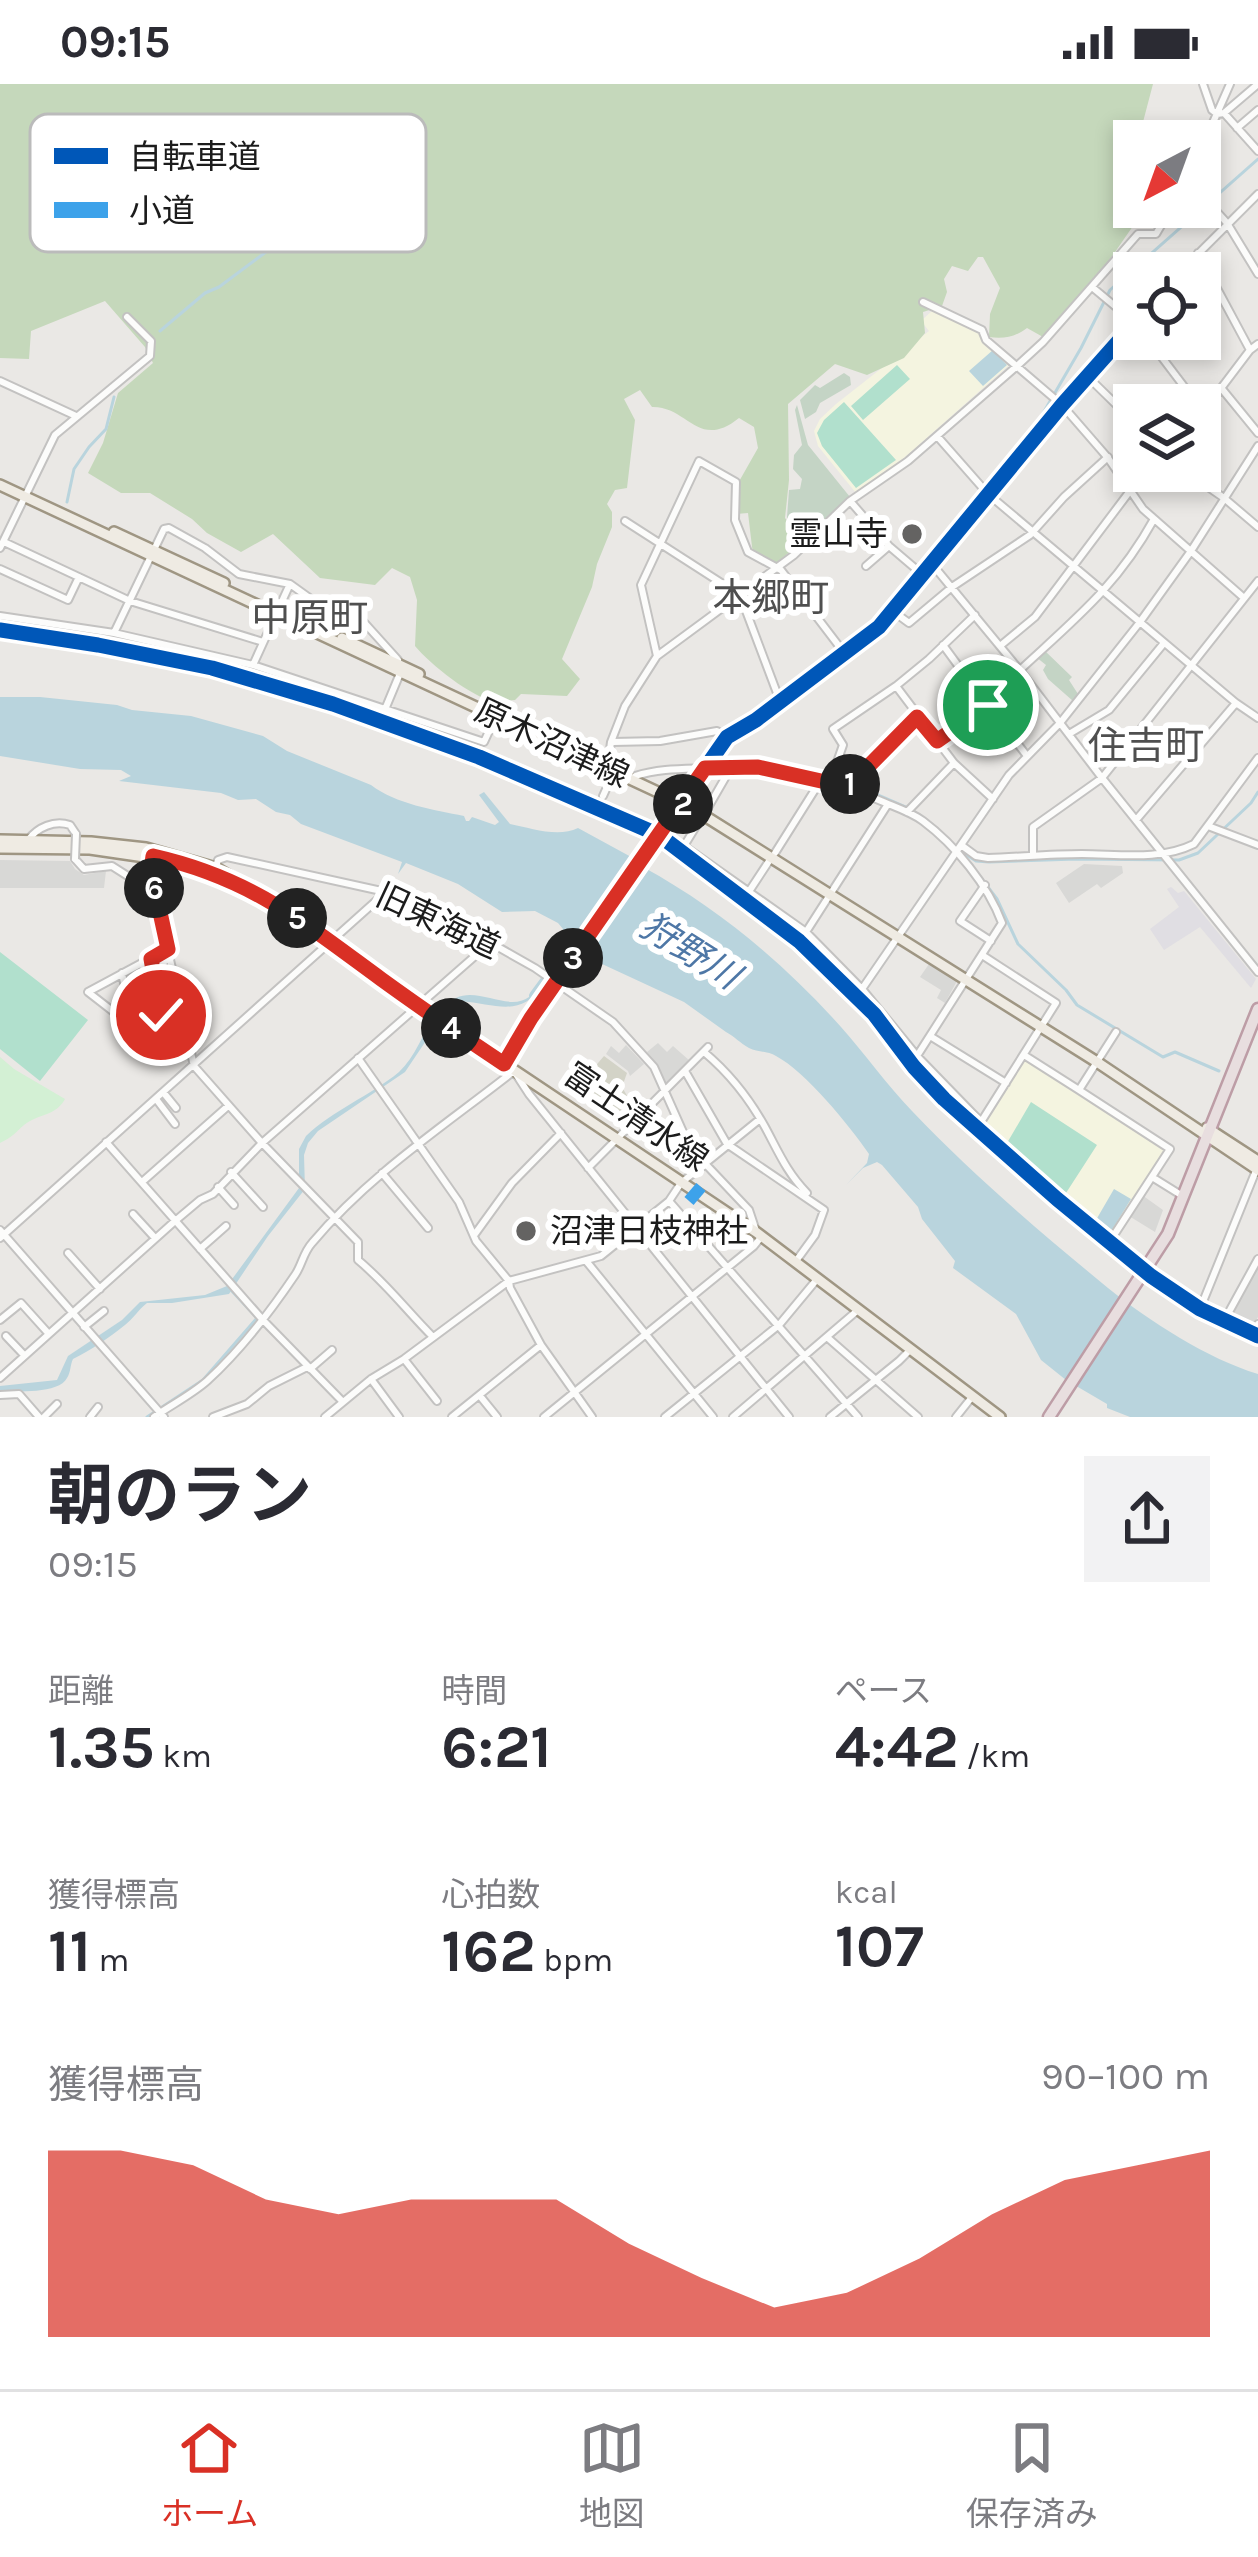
<!DOCTYPE html>
<html lang="ja">
<meta charset="utf-8">
<style>
body{margin:0;font-family:Karla,"Noto Sans JP",sans-serif;background:#f2f2f3;color:#2b2b33;height:100vh;display:flex;flex-direction:column;font-size:45px;white-space:nowrap}
*{box-sizing:border-box;margin:0}
p{font-size:39px;color:#7c7c81}
.icon{flex:none;width:66px;height:66px;fill:none;stroke:currentColor;stroke-width:2;stroke-linecap:round;stroke-linejoin:round}
.map{position:relative;height:1333px;overflow:hidden}
.details{display:flex;flex-direction:column;background:#fff;flex:1}
.details>*{flex:none}
.needle{width:78px;rotate:221deg}
.tools{position:absolute;left:1113px;top:36px;display:grid;gap:24px}
.tools a{display:grid;place-items:center;width:108px;height:108px;border-radius:0px;background:#fff;box-shadow:0 6px 18px #0003;font-size:60px}
.pin{position:absolute;display:grid;place-items:center;width:102px;height:102px;color:#fff;margin:-51px;border:6px solid #fff;border-radius:50%;box-shadow:0 3px 12px #0007}
.km{position:absolute;width:60px;height:60px;margin:-30px;border-radius:50%;background:#222;color:#fff;font-size:33px;line-height:60px;text-align:center}
.round{display:grid;place-items:center;flex:none;width:126px;height:126px;border-radius:0px;background:#f2f2f3}
.summary{display:flex;align-items:center;justify-content:space-between;height:204px;padding:0 48px}
h1{font-size:66px;font-weight:700;line-height:90px}
.metrics{display:grid;grid-template-columns:repeat(3,1fr);gap:18px;height:204px;padding:12px 48px}
.metrics div{display:grid;align-content:center}
.metrics b{font-size:60px;font-weight:700}
.metrics small{font-size:33px;font-weight:400}
.metrics p{font-size:33px}
.chart{height:336px;padding:24px 48px}
.chart p{display:flex;justify-content:space-between}
.chart svg{width:100%;height:216px;margin-top:12px;fill:#d93025;opacity:.7}
.status{display:flex;justify-content:space-between;align-items:center;height:84px;padding:0 60px;background:#fff;direction:ltr}
.status svg{height:33px;fill:currentColor}
.tab-bar{display:flex;justify-content:space-around;align-items:center;height:168px;border-top:3px solid #e1e1e2;background:#fff;font-size:33px;color:#7c7c81}
.tab-bar a{display:grid;justify-items:center;gap:6px}
.tab-bar .active{color:#d93025}
.map>svg:first-child{display:block}
.education{fill:#f4f4e0}
.religious{fill:#d8d8d6}
.construction{fill:#d3d3c7}
.forest{fill:#c5d8bb}
.cemetery{fill:#c4d4c5}
.park{fill:#d3f0d4}
.pitch{fill:#b1e0cd}
.plaza{fill:#e0dee3}
.water{fill:#b9d4dd}
.lines{fill:none;stroke-linecap:round;stroke-linejoin:round}
.stream{stroke:#b9d4dd;stroke-width:3}
.river{stroke:#b9d4dd;stroke-width:12}
.minor-casing{stroke:#c3c2c1;stroke-width:10}
.major-casing{stroke:#9f9683;stroke-width:14}
.highway-casing{stroke:#bd9da6;stroke-width:15}
.minor{stroke:#fcfcfb;stroke-width:6}
.major{stroke:#efebe3;stroke-width:9}
.highway{stroke:#e8dedf;stroke-width:10}
.minor-bridge-casing{stroke:#c3c2c1;stroke-width:10;stroke-linecap:butt}
.minor-bridge{stroke:#fcfcfb;stroke-width:6}
.quiet{stroke:#3da2ea;stroke-width:12;stroke-dasharray:24 12;stroke-linecap:butt}
.cycleway-casing{stroke:#fff;stroke-width:22}
.cycleway{stroke:#0057b8;stroke-width:15}
.route-casing{stroke:#fff;stroke-width:24}
.route{stroke:#d93025;stroke-width:15}
.poi-dot{fill:#646362;stroke:#fff;stroke-width:4.5}
.labels{text-anchor:middle;dominant-baseline:central;stroke-width:12;stroke-linejoin:round;paint-order:stroke}
.poi-label{font-size:33px;fill:#1c1c1c;stroke:#fff;text-anchor:end}
.street-label{font-size:33px;fill:#1c1c1c;stroke:#fff}
.water-label{font-size:36px;font-style:italic;fill:#4e77a6;stroke:#fff}
.quarter-label{font-size:39px;fill:#4f4f4f;stroke:#fff}
.key{fill:#fff;stroke:#bbb;stroke-width:3}
.key-label{font-size:33px;fill:#1c1c1c}
</style>
<div class="status"><b>09:15</b><svg viewBox="0 0 49 12"><path d="M0 12V9h3v3zM5 12V6h3v6zM10 12V3h3v9zM15 12V0h3v12zM26 1h20v11H26zM47 4h2v5h-2z"/></svg></div>
<div class="map">
<svg width="1258" height="1333" viewBox="0 0 1258 1333">
<rect width="100%" height="100%" fill="#eae8e5"/>
<path class="education" d="M933,226L979,248L982,256L1008,277L1009,281L903,375L856,409L818,362L814,347L820,335L836,320L929,247L921,237Z
M1025,975L1165,1065L1110,1152L983,1041Z"/>
<path class="religious" d="M0,776L70,777L75,785L84,791L106,787L104,804H0Z
M1084,780L1122,782L1123,789L1101,804L1097,800L1069,819L1056,799Z
M929,880L957,897L945,919L937,914L941,906L920,893Z
M658,959L667,968L673,962L690,977L667,1001L647,968Z
M626,961L644,980L630,992L628,987L606,970L611,962L619,969Z
M1142,1111L1163,1126L1155,1148L1129,1132Z
M1258,1179V1233L1252,1243L1227,1233Z"/>
<path class="construction" d="M604,972L627,989L622,1003L630,1017L613,1034L575,1006Z"/>
<path class="forest" d="M0,0H1153L1138,57H1134V69L1123,75L1122,93L1127,109L1134,112L1133,142L1104,184L1043,253L1027,244C1015,253 1004,255 989,253L990,230L1000,204L983,173H978L968,187L952,182L944,195L947,208L942,222L923,228L925,249L904,274L867,291L835,280L788,320L789,396L785,434L803,457L775,480L753,471L748,429L736,430L737,401L758,364L754,343L739,334C698,367 688,322 652,323L640,306L624,315L635,336L627,404L615,406L607,420L612,428V443L597,480L592,503L562,575L580,595L567,612L521,610L515,616C509,616 502,619 496,618C472,614 430,580 415,562L417,516L410,493L392,484L375,501L320,494L273,450L241,468L207,449L192,435L150,409H121L88,389L103,359L118,309L153,279L145,263L105,217L31,247L29,275L0,274Z"/>
<path class="cemetery" d="M844,289L850,293L851,301L820,319L816,328L805,335L800,316L815,301L820,304Z
M797,321L808,361L850,413L805,455L787,433L789,406L800,405L802,395L793,385L794,371L802,361L795,326Z
M1044,566L1072,593L1069,596L1078,610L1073,617L1048,595L1043,586L1046,581L1036,573Z"/>
<path class="park" d="M0,973L14,985L65,1015C55,1033 39,1029 24,1041C15,1049 11,1054 0,1059Z"/>
<path class="pitch" d="M897,281L910,295L863,336L851,322Z
M844,318L896,376L856,404L822,362L817,349L824,336Z
M0,868L88,936L40,997L0,965Z
M1031,1018L1097,1061L1066,1109L1007,1059Z"/>
<path class="plaza" d="M1171,803L1178,809L1184,807L1256,895L1251,904L1200,843L1164,866L1150,845L1179,823L1167,805Z"/>
<path class="water" d="M993,266L1007,281L983,302L969,287Z
M0,613H40L117,621L132,626L191,632L263,652L287,667L371,701C396,720 434,726 464,732L466,737H469L472,733L495,741L499,738L479,711L484,708L510,740C531,744 558,754 578,744L633,774L643,783C718,824 784,879 841,943C865,970 886,1000 912,1027C973,1091 1040,1148 1108,1204C1149,1237 1208,1275 1258,1290V1333H1130L1107,1324V1320L1066,1296L1041,1276L1016,1230L953,1184L955,1177L922,1135L918,1123L882,1081L877,1078L863,1084L846,1101L867,1079L869,1070C849,1041 806,988 776,972C768,967 757,968 749,964C740,959 734,952 726,948L684,918L602,880L580,860L563,870L558,879L554,878L563,845L558,839L535,827L502,828L458,800L406,779L398,790L402,778L301,740L290,731L276,728L256,715L238,716L221,709L119,697L131,692L121,686L80,685L0,672Z
M541,898L545,900C519,935 498,920 460,917L442,933L405,988L318,1047L308,1059L304,1071L305,1105L268,1152L229,1210L172,1219H147C138,1226 133,1235 125,1241C109,1254 91,1266 73,1275C70,1281 71,1288 67,1294C59,1310 16,1307 0,1308V1302L57,1296L68,1272L122,1236L140,1218L205,1211L227,1202L299,1104V1065L306,1052C333,1026 370,1012 399,988C422,967 427,928 456,914C479,903 509,928 529,913C535,910 537,903 541,898Z
M1114,1105L1131,1115L1112,1146L1096,1136Z"/>
<g class="lines">
<path class="stream" d="M160,247L205,209L219,203L286,153L319,121L366,104L373,99
M1042,331L1081,264L1110,206L1258,75
M67,418L74,385L89,363L106,345L114,313
M857,702L910,725L930,739
M965,770L976,777L989,778L1076,775L1179,776L1198,769L1251,719L1258,708
M969,778L997,815L1018,860L1066,906L1077,921L1163,973L1175,968L1219,987
M147,1333L203,1296L257,1234L230,1205"/>
<path class="river" d="M535,912L580,851"/>
<defs>
<path id="minor" d="M1203,0L1212,26L1217,30L1224,29L1258,0
M1224,29L1258,67
M1237,44L1258,26
M1200,68L1230,0
M1200,109L1227,139L1258,190
M1198,169L1250,266
M1179,189L1258,110
M1092,203L1134,238
M923,218L982,246L986,256L1062,321L1108,374L1143,425L1244,514
M1148,255L1198,321
M1088,293L1134,338
M0,297L76,332
M1222,305L1258,349
M1200,332L1250,266L1258,260
M937,352L988,410L1236,619L1258,634
M1185,387L1224,414L1258,443
M850,417L889,462L923,491
M625,437L740,511L780,617
M4,458L130,517L263,558
M0,464L55,351L150,272L151,257L127,233
M932,480L1022,589L1102,694L1258,888
M866,482L889,462
M0,485L68,516L79,493
M894,528L909,539L952,503L1030,451L1064,413L1108,373
M0,532L114,549L253,581L484,658L496,632
M114,549L164,445L169,444L205,464L239,490L290,500L322,523L361,535L398,576
M943,561L987,621
M1000,562L1035,533L1145,387
M657,572L641,501L699,377L736,398L735,436L748,468L781,486L845,570
M253,581L289,502
M1020,586C1075,535 1117,502 1154,435
M896,602L954,679L993,715
M988,621L1027,672
M386,623L401,587
M1069,650L1109,626L1164,559
M937,657L987,622L1022,589
M613,658L660,657L717,647L727,653
M608,680L611,658L625,622L657,572L794,471L850,417L908,377L1017,282L1043,258L1138,150H1156L1172,123
M635,692C660,684 684,685 709,684C770,682 825,692 881,717C895,723 911,728 923,737C955,761 988,801 1002,839L917,972
M830,698L843,661L833,645L896,602L929,575L975,531
M848,703L917,633
M603,712L616,683
M706,727L732,682
M907,728L954,679
M703,731L684,762L806,848L862,905L917,972L981,1038L1056,919L982,871
M1136,736L1236,619
M1208,742L1258,761
M656,755L727,653L756,636L866,555L894,528L1062,321L1134,240
M28,756C38,743 54,736 70,741L76,750
M961,761L976,772L988,774C1019,773 1050,770 1082,770C1118,770 1160,777 1194,760L1258,674
M775,769L821,696
M1033,771V743L1102,694L1258,497
M153,772L150,787L194,982L262,1059L358,1158V1176C386,1199 407,1227 433,1253
M75,775L84,785L112,782L134,796H142L150,787
M214,789L218,776L227,773L386,808L438,829L535,884L613,938L654,983L683,1048L696,1070L749,1126L755,1144
M985,801L960,837L991,857
M750,806L771,774
M806,848L888,720
M151,875L161,931L124,936L88,908L168,865
M122,889L132,937
M862,905L1009,691L1060,639L1140,538L1191,467L1258,362
M930,952L1006,999
M704,968C729,989 749,1014 765,1043C778,1067 787,1089 807,1109
M1024,971L1079,1006L1116,948
M358,974L459,1118L476,1157L509,1197L510,1204L541,1261L592,1333
M504,980L531,934L554,903
M685,987L727,1060L824,1126L815,1151L796,1177
M1079,1006L1170,1065L1116,1148
M163,1008L176,1024
M156,1015L175,1040
M106,1058L262,1235L342,1317
M588,1084L708,963
M231,1088L263,1123
M382,1089L428,1144
M1152,1093L1181,1111
M142,1098L228,1022
M218,1103L234,1121
M669,1117L858,1333
M133,1130L155,1154
M0,1146L164,1333
M475,1150L512,1099L561,1049
M0,1154L386,808
M200,1165L226,1142
M68,1169L100,1205
M587,1178L713,1333
M1200,1225L1257,1084
M0,1236L21,1219L48,1249
M1224,1237L1258,1175
M84,1243L104,1227
M1252,1250L1258,1240
M6,1252L24,1271
M828,1254L918,1333
M404,1275L437,1317
M310,1285L332,1266
M0,1294L175,1137L200,1116L213,1110L262,1059L491,858
M371,1295L399,1333
M0,1311L19,1310L39,1333
M480,1312L497,1333
M44,1333L57,1320
M90,1333L98,1323
M154,1333C171,1321 191,1311 207,1297C240,1267 270,1228 295,1191C302,1181 303,1169 312,1159C370,1090 444,1042 514,987L529,1010L789,1333
M213,1333L247,1320L269,1302L307,1283
M325,1333L371,1295L404,1275L509,1197L601,1172L669,1117L681,1099L760,1035
M452,1333L541,1261
M544,1333L754,1162L762,1152
M665,1333L779,1241L818,1194
M733,1333L858,1226
M830,1333L899,1277L910,1266
M956,1333L972,1313"/>
<path id="major" d="M0,401L692,724L1097,978L1258,1086
M114,448L224,499
M342,554L419,590
M0,756L91,758L146,764L216,784L281,822L418,922L756,1148L1000,1333
M0,764L90,765L179,778
M1207,1044L1258,1077"/>
<path id="highway" d="M1049,1333L1168,1150L1258,925"/>
</defs>
<use href="#minor" class="minor-casing"/>
<use href="#major" class="major-casing"/>
<use href="#highway" class="highway-casing"/>
<use href="#minor" class="minor"/>
<use href="#major" class="major"/>
<use href="#highway" class="highway"/>
<defs>
<path id="minor-bridge" d="M75,775L76,750
M554,903L656,755"/>
</defs>
<use href="#minor-bridge" class="minor-bridge-casing"/>
<use href="#minor-bridge" class="minor-bridge"/>
<path class="quiet" d="M689,1117L701,1103"/>
<defs>
<path id="cycleway" d="M0,546L98,561L212,584L333,620L479,673L659,751L799,857L874,930L914,983L944,1015L1057,1115L1151,1192L1200,1225L1258,1252
M504,980L531,934L727,653L756,636L879,543L1062,321L1134,240"/>
</defs>
<use href="#cycleway" class="cycleway-casing"/>
<use href="#cycleway" class="cycleway"/>
</g>
<g class="lines">
<defs>
<path id="route" d="M161,931L151,875L168,865L151,787L153,772C251,794 303,838 381,895C421,924 462,952 504,980L531,934L705,684L758,683L848,703L917,633L937,657L988,621"/>
</defs>
<use href="#route" class="route-casing"/>
<use href="#route" class="route"/>
</g>
<g class="poi-dot">
<circle cx="912" cy="450" r="12"/>
<circle cx="526" cy="1147" r="12"/>
</g>
<g class="labels">
<g class="poi-label">
<text x="888" y="450">霊山寺</text>
<text x="550" y="1147" text-anchor="start">沼津日枝神社</text>
</g>
<g class="street-label">
<text transform="translate(552 659) rotate(25)">原木沼津線</text>
<text transform="translate(438 837) rotate(25)">旧東海道</text>
<text transform="translate(636 1033) rotate(34)">富士清水線</text>
</g>
<g class="water-label">
<text transform="translate(690 867) rotate(32)">狩野川</text>
</g>
<g class="quarter-label">
<text x="771" y="514">本郷町</text>
<text x="310" y="534">中原町</text>
<text x="1146" y="662">住吉町</text>
</g>
</g>
<rect x="30" y="30" width="396" height="138" rx="18" class="key"/>
<rect x="54" y="64" width="54" height="16" fill="#0057b8"/>
<rect x="54" y="118" width="54" height="16" fill="#3da2ea"/>
<g class="key-label">
<text x="129" y="84">自転車道</text>
<text x="129" y="138">小道</text>
</g>
</svg>
<div class="tools">
<a><svg class="needle" viewBox="-14 -14 28 28"><path d="M0-13l5 13h-10z" fill="#e53935"/><path d="M0 13l5-13h-10z" fill="#7c7c81"/></svg></a>
<a><svg class="icon" aria-label="locate" viewBox="0 0 24 24"><circle cx="12" cy="12" r="6"/><path d="M12 2v4M12 18v4M2 12h4M18 12h4"/></svg></a>
<a><svg class="icon" aria-label="layers" viewBox="0 0 24 24"><path d="M12 4l9 5-9 5-9-5zM3 14l9 5 9-5"/></svg></a>
</div>
<div class="pin" style="left:988px;top:621px;background:#1e9e55"><svg class="icon" aria-label="arrive" viewBox="0 0 24 24"><path d="M6 21V4h12l-3 4 3 4H6"/></svg></div>
<div class="pin" style="left:161px;top:931px;background:#d93025"><svg class="icon" aria-label="check" viewBox="0 0 24 24"><path d="M5 12l5 5 9-10"/></svg></div>
<b class="km" style="left:850px;top:700px">1</b>
<b class="km" style="left:683px;top:720px">2</b>
<b class="km" style="left:573px;top:874px">3</b>
<b class="km" style="left:451px;top:944px">4</b>
<b class="km" style="left:297px;top:834px">5</b>
<b class="km" style="left:154px;top:804px">6</b>
</div>
<section class="details">
<div class="summary"><div><h1>朝のラン</h1><p>09:15</p></div><a class="round"><svg class="icon" aria-label="share" viewBox="0 0 24 24"><path d="M12 15V3M7 8l5-5 5 5M5 13v7h14v-7"/></svg></a></div>
<div class="metrics">
<div><p>距離</p><b>1.35<small> km</small></b></div>
<div><p>時間</p><b>6:21</b></div>
<div><p>ペース</p><b>4:42<small> /km</small></b></div>
</div>
<div class="metrics">
<div><p>獲得標高</p><b>11<small> m</small></b></div>
<div><p>心拍数</p><b>162<small> bpm</small></b></div>
<div><p>kcal</p><b>107</b></div>
</div>
<div class="chart"><p><span>獲得標高</span>90–100 m</p>
<svg viewBox="0 0 160 44" preserveAspectRatio="none"><path d="M0 44V6L10 6L20 9L30 16L40 19L50 16L60 16L70 16L80 25L90 32L100 38L110 35L120 28L130 19L140 12L150 9L160 6V44z"/></svg>
</div>
</section>
<nav class="tab-bar">
<a class="active"><svg class="icon" aria-label="home" viewBox="0 0 24 24"><path d="M3 11l9-7 9 7M6 9v11h12V9"/></svg>ホーム</a>
<a><svg class="icon" aria-label="map" viewBox="0 0 24 24"><path d="M3 6l6-2 6 2 6-2v14l-6 2-6-2-6 2zM9 4v14M15 6v14"/></svg>地図</a>
<a><svg class="icon" aria-label="saved" viewBox="0 0 24 24"><path d="M7 4h10v16l-5-4-5 4z"/></svg>保存済み</a>
</nav>
